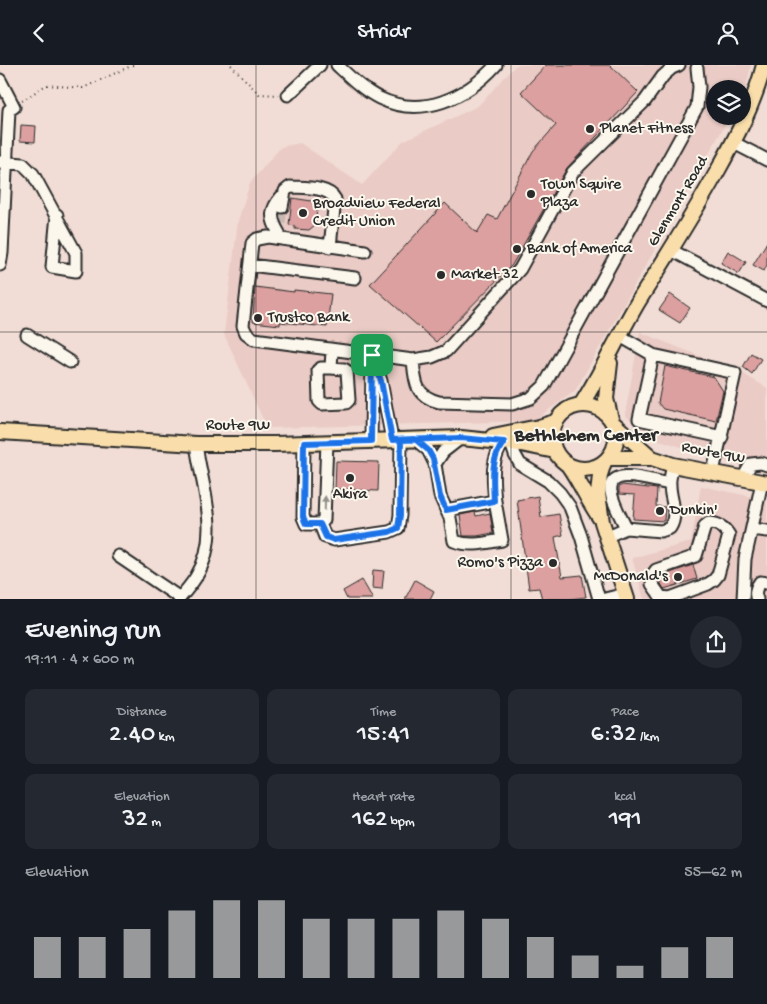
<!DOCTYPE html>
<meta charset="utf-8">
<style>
body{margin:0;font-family:"Gochi Hand",sans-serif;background:#242831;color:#f1f3f6;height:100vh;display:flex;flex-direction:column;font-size:19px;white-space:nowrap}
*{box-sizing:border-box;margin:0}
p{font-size:16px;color:#9ea1a6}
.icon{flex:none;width:28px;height:28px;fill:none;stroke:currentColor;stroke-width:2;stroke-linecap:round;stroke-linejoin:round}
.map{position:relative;height:534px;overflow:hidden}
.side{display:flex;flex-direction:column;background:#171b24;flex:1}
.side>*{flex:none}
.buttons{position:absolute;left:706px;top:15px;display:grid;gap:10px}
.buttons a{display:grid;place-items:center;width:45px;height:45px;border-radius:50%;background:#171b24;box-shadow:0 1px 4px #0004;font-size:25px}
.pin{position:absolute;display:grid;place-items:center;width:42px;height:42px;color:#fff;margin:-21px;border-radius:10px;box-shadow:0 2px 8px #0006}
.round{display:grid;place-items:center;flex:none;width:52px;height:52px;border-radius:26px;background:#242831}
.headline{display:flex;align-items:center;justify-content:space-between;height:85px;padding:0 25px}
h1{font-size:28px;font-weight:600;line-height:38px}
.figures{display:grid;grid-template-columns:repeat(3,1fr);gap:8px;height:85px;padding:5px 25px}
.figures div{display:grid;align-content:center;border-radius:10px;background:#242831;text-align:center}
.figures b{font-size:25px;font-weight:600}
.figures small{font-size:14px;font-weight:400}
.figures p{font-size:14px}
.chart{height:140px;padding:10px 25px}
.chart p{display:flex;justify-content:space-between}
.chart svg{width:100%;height:90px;margin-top:5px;stroke:#98999b;stroke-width:6}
header{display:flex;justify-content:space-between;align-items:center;height:65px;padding:0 25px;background:#171b24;font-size:22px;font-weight:600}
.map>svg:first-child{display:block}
.built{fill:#eacbc5}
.building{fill:#dba09f;stroke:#2b2b2b}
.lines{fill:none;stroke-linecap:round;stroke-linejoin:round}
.minor-tunnel{stroke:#c9b9b3;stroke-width:11;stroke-dasharray:11 5.5;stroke-linecap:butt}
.minor-casing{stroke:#2b2b2b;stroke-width:15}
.major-casing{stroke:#2b2b2b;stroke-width:18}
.path{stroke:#2b2b2b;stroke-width:2;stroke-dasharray:1 4;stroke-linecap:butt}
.minor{stroke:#fbf7ec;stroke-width:11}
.major{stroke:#f9deab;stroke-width:14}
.oneway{fill:#93918c}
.route-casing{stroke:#fff;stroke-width:10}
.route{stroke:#1a73e8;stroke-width:6}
.grid{fill:none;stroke:#2b2b2b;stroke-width:1;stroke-opacity:0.55}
.poi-dot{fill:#2b2b2b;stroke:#fbf7ec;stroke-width:2}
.labels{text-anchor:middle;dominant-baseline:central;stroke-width:4;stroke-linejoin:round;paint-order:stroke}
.poi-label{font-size:16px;fill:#2b2b2b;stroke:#fbf7ec;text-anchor:start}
.street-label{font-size:16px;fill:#2b2b2b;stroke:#fbf7ec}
.quarter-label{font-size:19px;font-weight:bold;fill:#2b2b2b;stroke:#fbf7ec}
</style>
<header><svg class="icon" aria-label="back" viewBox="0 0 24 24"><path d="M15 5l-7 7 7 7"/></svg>Stridr<svg class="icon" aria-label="person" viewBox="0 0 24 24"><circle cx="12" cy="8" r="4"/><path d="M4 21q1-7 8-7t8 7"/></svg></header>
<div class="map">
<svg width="767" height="534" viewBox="0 0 767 534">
<rect width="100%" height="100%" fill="#f1ddd5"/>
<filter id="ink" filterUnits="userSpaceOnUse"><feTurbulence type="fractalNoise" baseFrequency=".02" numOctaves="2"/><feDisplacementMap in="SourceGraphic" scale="10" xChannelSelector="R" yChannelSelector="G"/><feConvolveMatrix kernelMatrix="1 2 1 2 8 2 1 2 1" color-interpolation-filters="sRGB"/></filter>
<g filter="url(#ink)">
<path class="built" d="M516,0H751L746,23L743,30L742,24H715V51H730L575,326L533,356L267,363L224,269L238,156L250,118L281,82L300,78L362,120L403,76L478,41Z
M640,267L742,308L767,323V406L732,398L650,372L625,350Z
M701,421L767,435V534H644L632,493L691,477Z"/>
<path class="building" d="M546,0H610L638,27L567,103L512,200L436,277L370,219L445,138L477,168L488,150L497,154L533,86L556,60L521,27Z
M21,60L36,61L35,77L20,76Z
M292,133L318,137L315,160L309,165L295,164V161L289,160Z
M767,177V200L764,206L753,200Z
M728,186L746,197L739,209L721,198Z
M255,222L294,227V225L331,229L327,262L280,257V260L253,257Z
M670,229L690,243L680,258L659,245Z
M751,288L761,294L752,309L743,302Z
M665,301L714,312L723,326L716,356L663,344L658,338Z
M336,396L379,397L378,426L335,424Z
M622,420L657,424L656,441L665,442L664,456L633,454L635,430L619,429V422Z
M538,431L541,452L559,449L563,470L555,472L562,512L582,510L586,532L569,534H542L539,523L529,524L517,435Z
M475,447L476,451L490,448L493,468L477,471H463L460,450Z
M693,500L697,514L664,524L661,519V511Z
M373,505L384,506L382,524L372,523Z
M362,515L373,534H347L343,526Z
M415,515L434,526L430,534H405Z"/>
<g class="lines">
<path class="minor-tunnel" d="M280,158L282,142"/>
<defs>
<path id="minor" d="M337,0C350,12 363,25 379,33C422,54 466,33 496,0
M0,15L14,42L9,45L2,188L0,200
M288,30L320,0
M734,78L767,95
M0,97L23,99L33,109L76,188V206L52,202L57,150
M282,142L285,126L290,122C304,123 328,121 335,134L330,182
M279,168C270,153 270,145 281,132
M671,185L767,236
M365,186L268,172L257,174L252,178L243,261L246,268L254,274L413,295L432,292L446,286L520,204L573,107L645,36L663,11L672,3L679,0
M250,200L355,213
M27,270L70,297
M620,271L653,290L735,308L713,407
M372,290L381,316L392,375
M653,290L639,354L722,372
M413,295C415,317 415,331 439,337L512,339L531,333L544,321L697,42L699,22L697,3
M331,303L344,304L347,306L349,335L346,338L322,339L319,336L318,305L321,303H331L332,285
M415,374L428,385L435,399L443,387L461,373
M371,376L372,297
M304,378L303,452L306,459H320L324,455L327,377
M511,378L515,390L520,399L548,416L560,428L570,442L581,471L599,534
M435,399L440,431L450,453L454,476C471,482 485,478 502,475L495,436L446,445
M743,413L751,399L761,398L767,400
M495,436C493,415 490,395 504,377
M709,458C718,458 724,462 729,470L718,510L714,515L708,519L670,533L661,532L652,519L653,509L656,505L696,491L705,461Z
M320,459L325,472L334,475L389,467L398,463L400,450L401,375
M626,463C621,452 613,439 611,427C607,399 655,417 670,419
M753,464L767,466
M608,471L626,463L661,466L670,463C679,448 670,435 670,420C669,414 672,406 673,400
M118,491L180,533
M179,534C185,527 191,520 196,512C222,469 202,424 196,379
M605,534L625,529
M743,534L745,494L762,417
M757,534C754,529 756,522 760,517L767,518"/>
<path id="major" d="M610,298L606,334L611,354
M552 372a32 32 0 1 1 64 0a32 32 0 1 1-64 0Z
M581,340C602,307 618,271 638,237C665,194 692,152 717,107C736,73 754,39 764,0
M614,359L652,393
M0,367L196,379H275L461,373L521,379L555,386
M493,371L539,362L555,357
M609,393H652L673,400L767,418
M604,397L600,410L598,429L602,457L627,534
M568,400C580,417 588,436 600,453"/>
</defs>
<use href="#minor" class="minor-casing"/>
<use href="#major" class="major-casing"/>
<path class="path" d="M231,0L259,29L279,30
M22,36L46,20L83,23L133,0"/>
<use href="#minor" class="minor"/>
<use href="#major" class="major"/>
</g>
<defs><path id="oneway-solid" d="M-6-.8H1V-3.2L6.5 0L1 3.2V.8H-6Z" transform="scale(1.25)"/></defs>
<use class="oneway" href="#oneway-solid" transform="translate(325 438) rotate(-88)"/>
</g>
<g class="lines" filter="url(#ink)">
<defs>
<path id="route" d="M372,290L371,376L304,378L303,452L306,459H320L326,472L334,475L389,467L398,463L400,450L401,375L461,373L504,377C490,394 493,415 494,436L446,445L440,431L433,394L428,385L415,374L392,375L381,316L372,290"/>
</defs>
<use href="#route" class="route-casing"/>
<use href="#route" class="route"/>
</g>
<path class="grid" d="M256,0V534M511,0V534M0,267H767"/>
<g class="poi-dot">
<circle cx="590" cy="64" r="5"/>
<circle cx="531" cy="129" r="5"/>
<circle cx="303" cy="148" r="5"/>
<circle cx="517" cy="184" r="5"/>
<circle cx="441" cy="210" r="5"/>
<circle cx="258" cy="253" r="5"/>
<circle cx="350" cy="413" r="5"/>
<circle cx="660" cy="446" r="5"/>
<circle cx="553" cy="498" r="5"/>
<circle cx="678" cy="512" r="5"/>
</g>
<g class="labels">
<g class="poi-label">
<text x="600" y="64">Planet Fitness</text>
<text x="541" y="120">Town Squire<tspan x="541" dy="18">Plaza</tspan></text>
<text x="313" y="139">Broadview Federal<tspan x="313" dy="18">Credit Union</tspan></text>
<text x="527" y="184">Bank of America</text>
<text x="451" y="210">Market 32</text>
<text x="268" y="253">Trustco Bank</text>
<text x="350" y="430" text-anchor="middle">Akira</text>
<text x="670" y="446">Dunkin'</text>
<text x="543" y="498" text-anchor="end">Romo's Pizza</text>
<text x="668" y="512" text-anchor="end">McDonald's</text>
</g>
<g class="street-label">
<text transform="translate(679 137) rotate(-59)">Glenmont Road</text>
<text x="238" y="361">Route 9W</text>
<text transform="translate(713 389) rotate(11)">Route 9W</text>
</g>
<g class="quarter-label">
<text x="586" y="371">Bethlehem Center</text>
</g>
</g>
</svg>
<div class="buttons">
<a><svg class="icon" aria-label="layers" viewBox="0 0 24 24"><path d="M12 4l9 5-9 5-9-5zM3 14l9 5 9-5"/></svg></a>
</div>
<div class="pin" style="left:372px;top:290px;background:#1e9e55"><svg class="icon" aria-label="arrive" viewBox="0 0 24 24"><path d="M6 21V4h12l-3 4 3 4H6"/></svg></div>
</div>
<section class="side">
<div class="headline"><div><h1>Evening run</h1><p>19:11 · 4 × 600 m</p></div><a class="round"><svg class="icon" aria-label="share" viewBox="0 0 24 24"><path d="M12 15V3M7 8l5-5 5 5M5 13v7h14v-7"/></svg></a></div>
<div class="figures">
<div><p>Distance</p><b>2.40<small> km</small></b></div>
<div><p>Time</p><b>15:41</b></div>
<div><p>Pace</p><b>6:32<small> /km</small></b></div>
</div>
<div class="figures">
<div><p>Elevation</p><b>32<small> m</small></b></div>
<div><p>Heart rate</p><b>162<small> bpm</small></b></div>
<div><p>kcal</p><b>191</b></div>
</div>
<div class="chart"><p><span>Elevation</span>55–62 m</p>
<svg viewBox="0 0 160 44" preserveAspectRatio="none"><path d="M5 44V24M15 44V24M25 44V20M35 44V11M45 44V6M55 44V6M65 44V15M75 44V15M85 44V15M95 44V11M105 44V15M115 44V24M125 44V33M135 44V38M145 44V29M155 44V24"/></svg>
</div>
</section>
